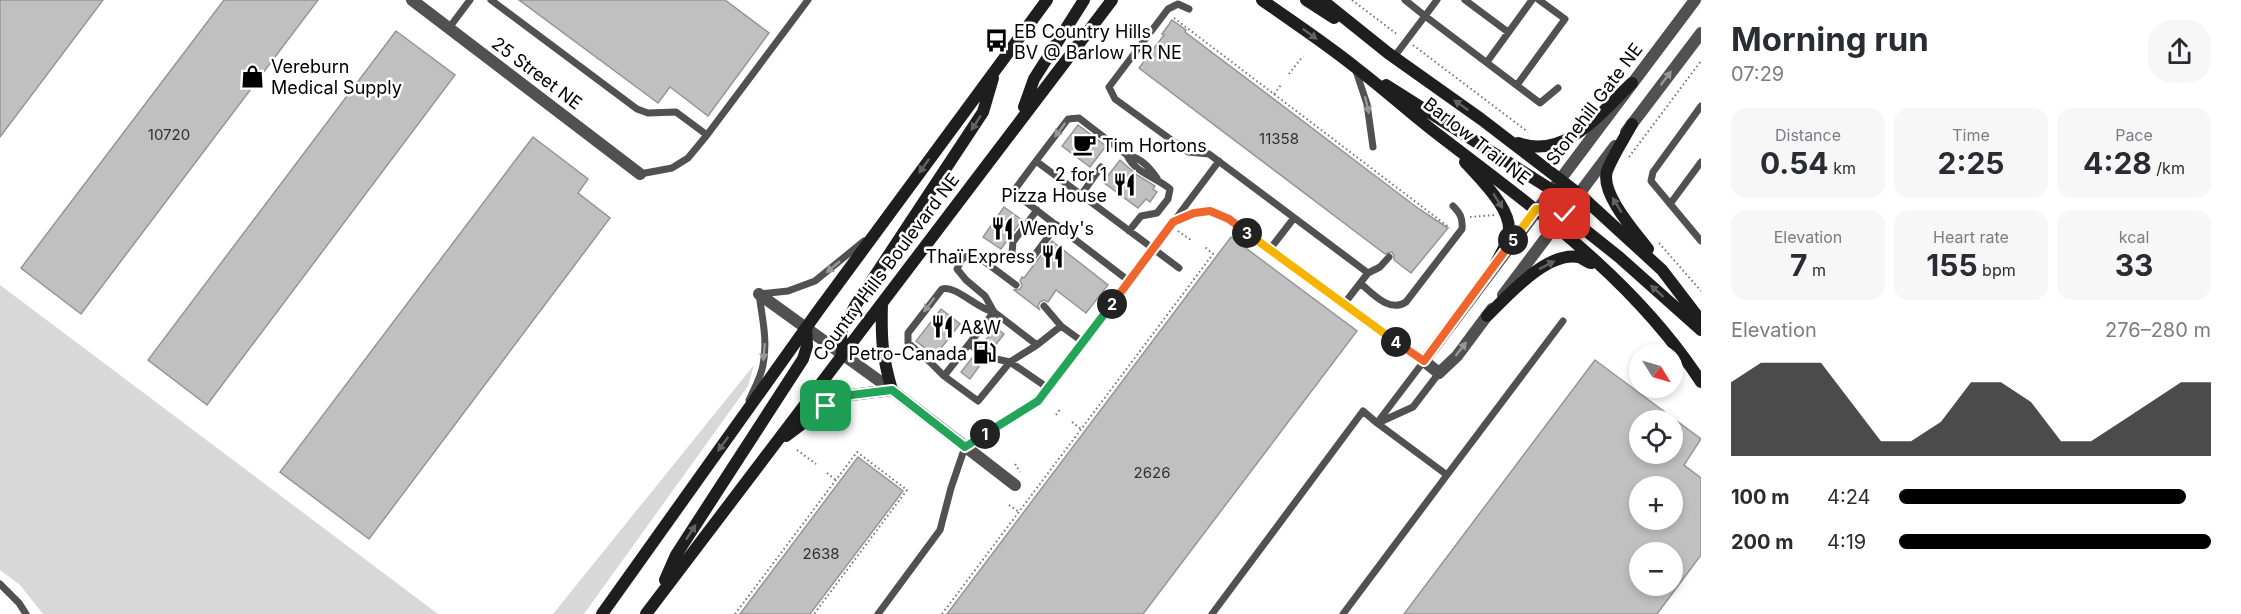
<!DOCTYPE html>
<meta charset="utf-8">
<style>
body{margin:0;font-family:Inter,sans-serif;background:#f7f7f7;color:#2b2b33;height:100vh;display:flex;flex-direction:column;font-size:22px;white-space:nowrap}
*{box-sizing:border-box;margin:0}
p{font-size:20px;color:#7c7c81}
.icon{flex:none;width:33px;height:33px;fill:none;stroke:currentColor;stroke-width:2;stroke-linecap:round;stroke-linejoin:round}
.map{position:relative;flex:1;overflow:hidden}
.sheet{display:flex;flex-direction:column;background:#fff;width:540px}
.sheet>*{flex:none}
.needle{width:39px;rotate:127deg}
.controls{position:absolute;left:1629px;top:344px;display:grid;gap:12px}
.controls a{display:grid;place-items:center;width:54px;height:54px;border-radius:50%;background:#fff;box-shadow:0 3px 9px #0003;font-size:30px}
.pin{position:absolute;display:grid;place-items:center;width:51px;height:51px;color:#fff;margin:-26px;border-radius:12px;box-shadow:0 3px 9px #0006}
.km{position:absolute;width:30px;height:30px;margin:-15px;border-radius:50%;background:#222;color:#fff;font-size:16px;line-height:30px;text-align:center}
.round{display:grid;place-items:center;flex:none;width:63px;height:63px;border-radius:24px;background:#f7f7f7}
.summary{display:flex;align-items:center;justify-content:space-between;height:102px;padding:0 30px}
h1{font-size:33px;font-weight:700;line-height:45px}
.figures{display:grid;grid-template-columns:repeat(3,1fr);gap:9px;height:102px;padding:6px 30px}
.figures div{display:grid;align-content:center;border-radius:15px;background:#f7f7f7;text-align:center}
.figures b{font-size:30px;font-weight:700}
.figures small{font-size:16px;font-weight:400}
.figures p{font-size:16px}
.chart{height:168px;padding:12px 30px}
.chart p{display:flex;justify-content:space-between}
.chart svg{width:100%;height:108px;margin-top:6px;fill:#000;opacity:.7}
ul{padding:0 30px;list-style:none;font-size:20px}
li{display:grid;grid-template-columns:96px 72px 1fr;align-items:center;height:45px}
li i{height:15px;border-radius:8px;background:#000}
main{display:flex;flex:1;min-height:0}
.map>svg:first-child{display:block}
.green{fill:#d8d8d8}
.building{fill:#c0c0c0;stroke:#959595;stroke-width:1.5;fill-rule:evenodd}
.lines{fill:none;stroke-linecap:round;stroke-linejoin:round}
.path{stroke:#737373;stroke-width:2;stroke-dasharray:1.5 3;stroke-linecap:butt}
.service{stroke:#515151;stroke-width:7}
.minor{stroke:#515151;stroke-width:12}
.secondary{stroke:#1e1e1e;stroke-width:12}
.oneway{fill:#626262}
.oneway2{fill:#979797}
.split-1-casing{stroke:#fff;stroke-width:12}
.split-2-casing{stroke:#fff;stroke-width:12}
.split-3-casing{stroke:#fff;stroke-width:12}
.split-4-casing{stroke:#fff;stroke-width:12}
.split-5-casing{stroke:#fff;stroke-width:12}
.split-6-casing{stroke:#fff;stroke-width:12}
.split-1{stroke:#22a559;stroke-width:8}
.split-2{stroke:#22a559;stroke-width:8}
.split-3{stroke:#f0652b;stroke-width:8}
.split-4{stroke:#f5b400;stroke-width:8}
.split-5{stroke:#f0652b;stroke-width:8}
.split-6{stroke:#f5b400;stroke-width:8}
.labels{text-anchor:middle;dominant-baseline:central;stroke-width:5;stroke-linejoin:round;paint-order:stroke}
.number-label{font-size:15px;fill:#303030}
.poi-label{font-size:18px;fill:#000;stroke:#fff;text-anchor:start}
.street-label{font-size:18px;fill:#000;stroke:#fff}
</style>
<main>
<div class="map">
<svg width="1701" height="614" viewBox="0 0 1701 614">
<rect width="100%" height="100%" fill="#fff"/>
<path class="green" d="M0,285L438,614H43L20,585L0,570Z
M754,365L748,386L584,614H553Z"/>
<path class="building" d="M0,0H103L0,137Z
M224,0H318L81,314L21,268Z
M519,0H725L769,33L708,116L670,87L658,103Z
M1172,20L1186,30L1185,32L1419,209L1448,228L1411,273L1394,260V256L1392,252L1385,254L1139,68L1164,35L1162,34Z
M396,31L455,75L207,405L148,360Z
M1078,125L1106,146L1090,167L1062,146Z
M533,137L588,179L578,193L610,218L369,539L280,472Z
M1120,160L1137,175L1155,186L1153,189L1157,192L1150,202L1146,199L1138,208L1103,182Z
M1004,207L1022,220L1001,249L983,237Z
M1231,237L1357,331L1143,614H947Z
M1052,241L1108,285L1086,313L1056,290L1048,302L1044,300L1040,302L1038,306L1040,310L1014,290L1020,289L1022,285L1020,281L1022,277L1024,278Z
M941,309L960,324L935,356L916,341Z
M996,327L1004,334L990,352L982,354L983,361L970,379L961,372L975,354H982L984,350L981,346Z
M1595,360L1701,439L1684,465L1701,478V555L1657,614H1404ZM1640,420H1672V453H1640ZM1640,486H1672V519H1640ZM1640,552H1672V585H1640Z
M858,457L903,491L810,614H740Z"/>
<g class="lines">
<path class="path" d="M1352,0L1398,35
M1174,18L1450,228
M1413,45L1528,132
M1289,74L1303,56
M1274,94L1281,85
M1629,157L1701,61
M1470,217L1494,215
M1178,231L1191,240
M1659,243L1701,291
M1056,415L1061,408
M1072,422L1081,429
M797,450L816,464
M1015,464L1020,472
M827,473L836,480
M1009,505L1019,512
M735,614L857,452L907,490L814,614
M942,614L1213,254L1204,246"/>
<path class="service" d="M491,0L637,109L648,113L676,112L707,135
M1437,0L1425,16L1540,103L1558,88
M1465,0L1508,32
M1189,9L1178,4L1168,9L1109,87L1115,99L1188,152L1209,154L1368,273
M449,28L470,0
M1394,57L1425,16L1405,0
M1487,62L1532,0
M1355,68L1367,104L1373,147
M1517,85L1565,19L1539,0
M1701,106L1653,172L1651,181L1701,241
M1127,155C1141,158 1149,167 1157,178
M1036,161L1068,119L1079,118L1127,155C1135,173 1156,177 1170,189L1168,199L1157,213L1141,216L1129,231
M640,174L672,168L688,158L707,135L808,0
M1081,195L1101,167
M1670,204L1701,162
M1037,210L1013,242L1012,253L1022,260L1033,257L1057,225
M1174,221L1219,161
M1270,249L1294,218
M1129,281L1013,192L1036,161L1179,268
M1360,283C1373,294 1389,313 1406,302L1462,229C1463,218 1460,213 1453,206
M1344,304L1368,273L1380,267L1389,257
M1044,306L1061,326
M994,312L985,296L966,280L957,269L962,259L973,253L1016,285
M969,344L978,350
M1037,345L1010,362L978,401L944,376L994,312L1037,345L1061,326L1083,342
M987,357L1010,362L1048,388
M944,376L930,362L908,343V333L942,289C956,285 977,309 994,312
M749,400C754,389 761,377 763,365C768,341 762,317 759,294L788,291L815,281L864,241
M1380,422L1413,407L1439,373
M1447,475L1563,321
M0,584L19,603L26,614
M878,614L940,530L951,488L965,447L1038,401L1173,222C1198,211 1203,208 1229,219L1424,361L1377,423L1363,411L1212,614
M1343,614L1447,475L1377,423"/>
<path class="minor" d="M412,0L640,174
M1626,132L1701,33
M759,294L892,390L1015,485
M1503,295L1615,146
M1492,309L1457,356L1439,373L1424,361L1695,0"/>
<path class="secondary" d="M1262,0C1293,22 1325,43 1355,67C1384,89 1411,114 1440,136C1535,209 1635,280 1701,382
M1306,0L1334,18
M1322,0L1388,53L1481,119L1579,194L1662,270L1701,321
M1386,85L1552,190L1578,194
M1024,107L1034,79L1084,0
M1632,124C1624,139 1613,155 1607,171C1600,193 1635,232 1648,249
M1518,143C1566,160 1600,113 1632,83
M1465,162C1480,179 1516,212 1508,237C1506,246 1500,255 1496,263
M1537,209L1565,214L1619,257L1701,330
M1487,316C1508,296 1546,251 1579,257C1582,258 1587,262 1591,263
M842,355L841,332L855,306L983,112L993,78
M786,436L826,406L851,395L892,390C882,356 881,338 882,303
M665,580L676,555L803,359L807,346L806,328
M602,614L818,311L1047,0
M646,614L1112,0"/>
</g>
<defs><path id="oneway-solid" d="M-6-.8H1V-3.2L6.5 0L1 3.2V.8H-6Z" transform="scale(1.5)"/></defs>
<g class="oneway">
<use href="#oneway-solid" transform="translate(1310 34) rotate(36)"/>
<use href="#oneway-solid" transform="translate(1461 105) rotate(-145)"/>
<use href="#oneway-solid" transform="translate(976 123) rotate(123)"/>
<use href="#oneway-solid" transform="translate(924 166) rotate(126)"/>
<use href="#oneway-solid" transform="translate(1498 201) rotate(58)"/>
<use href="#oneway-solid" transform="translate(1617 205) rotate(-121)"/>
<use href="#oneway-solid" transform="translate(1547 265) rotate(-27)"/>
<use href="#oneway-solid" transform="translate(1657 291) rotate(-138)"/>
<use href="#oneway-solid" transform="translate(723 444) rotate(126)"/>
<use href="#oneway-solid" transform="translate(691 532) rotate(-57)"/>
</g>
<g class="oneway2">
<use href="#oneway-solid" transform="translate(1666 78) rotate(-53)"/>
<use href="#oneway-solid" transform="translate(1367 105) rotate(77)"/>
<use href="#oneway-solid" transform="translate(1060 130) rotate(127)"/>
<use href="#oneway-solid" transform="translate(833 267) rotate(140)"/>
<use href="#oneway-solid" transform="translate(929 305) rotate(127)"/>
<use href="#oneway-solid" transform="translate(1461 349) rotate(-52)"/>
<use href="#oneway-solid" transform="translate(764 352) rotate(95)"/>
</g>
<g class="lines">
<defs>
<path id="split-1" d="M826,406L851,395L892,390L965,447L985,434"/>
<path id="split-2" d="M985,434L1038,401L1112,304"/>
<path id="split-3" d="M1112,304L1173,222L1194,213L1210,211L1229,219L1247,233"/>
<path id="split-4" d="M1247,233L1396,342"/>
<path id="split-5" d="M1396,342L1424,361L1513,240"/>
<path id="split-6" d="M1513,240L1536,209L1565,214"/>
</defs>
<use href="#split-1" class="split-1-casing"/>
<use href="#split-2" class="split-2-casing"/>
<use href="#split-3" class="split-3-casing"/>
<use href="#split-4" class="split-4-casing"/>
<use href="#split-5" class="split-5-casing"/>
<use href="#split-6" class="split-6-casing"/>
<use href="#split-1" class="split-1"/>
<use href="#split-2" class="split-2"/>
<use href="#split-3" class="split-3"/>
<use href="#split-4" class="split-4"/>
<use href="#split-5" class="split-5"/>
<use href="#split-6" class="split-6"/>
</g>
<defs>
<symbol id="bus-bare" viewBox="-9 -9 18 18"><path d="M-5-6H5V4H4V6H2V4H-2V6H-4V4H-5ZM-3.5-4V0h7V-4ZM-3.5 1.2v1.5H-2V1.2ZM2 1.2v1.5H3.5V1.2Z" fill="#000" stroke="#fff" stroke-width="2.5" paint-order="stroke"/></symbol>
<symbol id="shop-bare" viewBox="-9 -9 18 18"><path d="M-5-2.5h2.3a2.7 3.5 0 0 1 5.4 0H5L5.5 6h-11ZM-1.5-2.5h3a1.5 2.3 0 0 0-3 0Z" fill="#000" stroke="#fff" stroke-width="2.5" paint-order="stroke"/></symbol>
<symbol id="cafe-bare" viewBox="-9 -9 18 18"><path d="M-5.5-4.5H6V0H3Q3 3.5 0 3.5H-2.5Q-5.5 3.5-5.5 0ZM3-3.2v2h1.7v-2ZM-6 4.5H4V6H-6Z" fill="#000" stroke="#fff" stroke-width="2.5" paint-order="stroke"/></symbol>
<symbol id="restaurant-bare" viewBox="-9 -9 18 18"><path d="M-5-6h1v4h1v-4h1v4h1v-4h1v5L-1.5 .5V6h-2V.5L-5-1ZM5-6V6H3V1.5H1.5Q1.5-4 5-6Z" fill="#000" stroke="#fff" stroke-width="2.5" paint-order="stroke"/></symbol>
<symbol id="fuel-bare" viewBox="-9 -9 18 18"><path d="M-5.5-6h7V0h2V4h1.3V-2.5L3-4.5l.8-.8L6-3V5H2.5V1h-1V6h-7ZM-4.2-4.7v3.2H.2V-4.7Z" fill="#000" stroke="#fff" stroke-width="2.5" paint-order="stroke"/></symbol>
</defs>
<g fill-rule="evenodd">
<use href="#bus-bare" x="980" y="24" width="33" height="33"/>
<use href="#shop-bare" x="236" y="60" width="33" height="33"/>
<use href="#cafe-bare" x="1068" y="128" width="33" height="33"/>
<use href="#restaurant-bare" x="1108" y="168" width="33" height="33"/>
<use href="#restaurant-bare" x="986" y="212" width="33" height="33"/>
<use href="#restaurant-bare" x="1036" y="240" width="33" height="33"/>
<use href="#restaurant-bare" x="926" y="310" width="33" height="33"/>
<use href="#fuel-bare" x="968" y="336" width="33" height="33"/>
</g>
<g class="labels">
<g class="number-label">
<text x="169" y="134">10720</text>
<text x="1279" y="138">11358</text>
<text x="1152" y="472">2626</text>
<text x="821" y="553">2638</text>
</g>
<g class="poi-label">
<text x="1014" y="31">EB Country Hills<tspan x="1014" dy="21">BV @ Barlow TR NE</tspan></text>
<text x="271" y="66">Vereburn<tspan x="271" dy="21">Medical Supply</tspan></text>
<text x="1102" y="145">Tim Hortons</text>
<text x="1107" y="174" text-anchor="end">2 for 1<tspan x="1107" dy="21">Pizza House</tspan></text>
<text x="1020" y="228">Wendy's</text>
<text x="1035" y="256" text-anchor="end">Thaï Express</text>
<text x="960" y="327">A&amp;W</text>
<text x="967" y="353" text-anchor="end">Petro-Canada</text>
</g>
<g class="street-label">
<text transform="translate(537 73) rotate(37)">25 Street NE</text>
<text transform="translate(1594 104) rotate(-53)">Stonehill Gate NE</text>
<text transform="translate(1477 141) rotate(38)">Barlow Trail NE</text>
<text transform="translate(886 267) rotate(-53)">Country Hills Boulevard NE</text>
</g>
</g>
</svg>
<div class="controls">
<a><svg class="needle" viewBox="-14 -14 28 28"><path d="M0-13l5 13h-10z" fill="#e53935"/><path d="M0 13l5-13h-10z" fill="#7c7c81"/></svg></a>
<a><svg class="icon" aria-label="locate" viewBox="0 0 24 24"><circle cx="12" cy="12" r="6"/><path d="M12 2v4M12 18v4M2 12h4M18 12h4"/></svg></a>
<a>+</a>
<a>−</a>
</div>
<div class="pin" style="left:826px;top:406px;background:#1e9e55"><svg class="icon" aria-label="arrive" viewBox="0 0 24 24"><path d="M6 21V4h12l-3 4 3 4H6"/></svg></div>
<div class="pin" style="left:1565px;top:214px;background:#d93025"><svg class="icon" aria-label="check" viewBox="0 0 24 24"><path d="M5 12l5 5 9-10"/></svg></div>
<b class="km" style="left:985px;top:434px">1</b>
<b class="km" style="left:1112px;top:304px">2</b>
<b class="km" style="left:1247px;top:233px">3</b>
<b class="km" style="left:1396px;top:342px">4</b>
<b class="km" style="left:1513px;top:240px">5</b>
</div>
<section class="sheet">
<div class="summary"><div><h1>Morning run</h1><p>07:29</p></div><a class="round"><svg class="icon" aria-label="share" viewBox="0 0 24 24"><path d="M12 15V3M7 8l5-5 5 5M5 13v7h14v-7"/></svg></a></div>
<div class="figures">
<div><p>Distance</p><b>0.54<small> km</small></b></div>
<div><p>Time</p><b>2:25</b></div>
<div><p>Pace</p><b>4:28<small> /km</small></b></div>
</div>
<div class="figures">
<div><p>Elevation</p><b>7<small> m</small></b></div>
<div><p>Heart rate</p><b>155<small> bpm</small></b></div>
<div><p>kcal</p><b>33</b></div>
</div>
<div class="chart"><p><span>Elevation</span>276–280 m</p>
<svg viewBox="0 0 160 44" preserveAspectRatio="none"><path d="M0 44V14L10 6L20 6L30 6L40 22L50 38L60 38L70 30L80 14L90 14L100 22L110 38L120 38L130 30L140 22L150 14L160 14V44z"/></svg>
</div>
<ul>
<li><b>100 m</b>4:24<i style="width:92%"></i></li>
<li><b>200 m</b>4:19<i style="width:100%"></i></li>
</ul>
</section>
</main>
